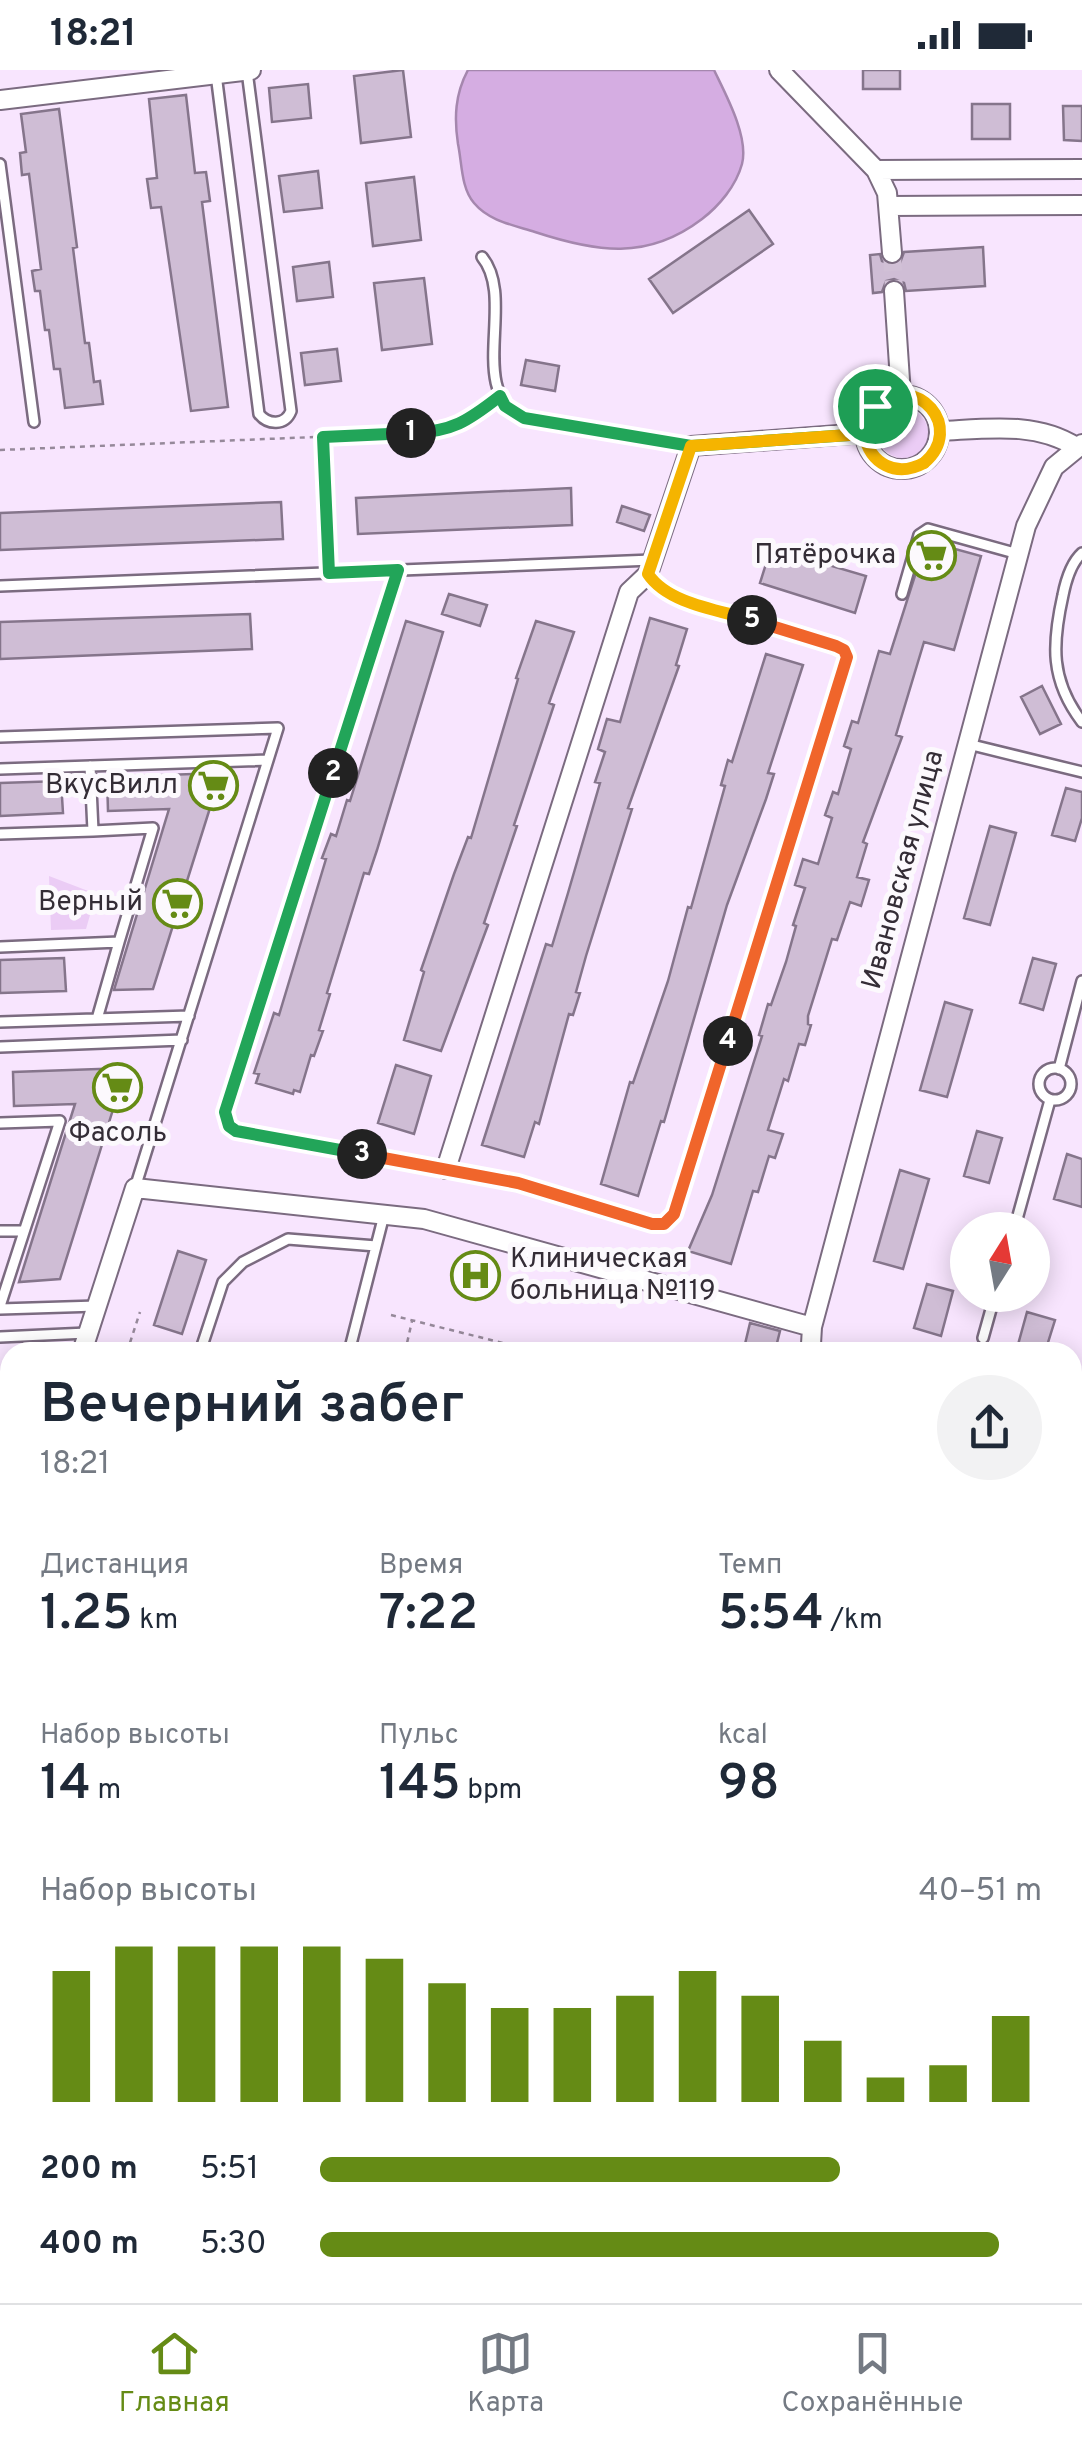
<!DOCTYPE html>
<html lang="ru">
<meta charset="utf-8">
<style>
body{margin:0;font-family:Overpass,sans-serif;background:#f2f2f3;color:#1f2937;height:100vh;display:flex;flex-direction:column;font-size:38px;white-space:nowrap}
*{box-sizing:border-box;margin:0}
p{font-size:32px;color:#747a83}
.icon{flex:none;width:55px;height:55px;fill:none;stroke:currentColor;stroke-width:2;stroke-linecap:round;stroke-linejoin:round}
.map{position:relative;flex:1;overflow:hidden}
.details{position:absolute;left:0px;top:1272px;width:1082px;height:962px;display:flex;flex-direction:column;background:#fff;border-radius:30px 30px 0 0;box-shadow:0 5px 25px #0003}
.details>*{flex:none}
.needle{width:65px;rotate:11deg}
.fabs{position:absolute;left:950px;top:1142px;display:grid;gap:20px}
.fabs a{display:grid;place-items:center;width:100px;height:100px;border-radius:50%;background:#fff;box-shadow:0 5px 25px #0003;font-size:50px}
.pin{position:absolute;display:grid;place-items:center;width:85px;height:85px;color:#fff;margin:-42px;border:5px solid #fff;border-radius:50%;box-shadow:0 2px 10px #0007}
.km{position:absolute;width:50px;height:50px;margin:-25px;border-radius:50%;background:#222;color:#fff;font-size:28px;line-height:50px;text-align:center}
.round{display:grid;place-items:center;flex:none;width:105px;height:105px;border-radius:52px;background:#f2f2f3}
.summary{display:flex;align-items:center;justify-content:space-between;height:170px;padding:0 40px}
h1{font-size:55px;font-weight:600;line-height:75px}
.stats{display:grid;grid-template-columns:repeat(3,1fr);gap:15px;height:170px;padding:10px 40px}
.stats div{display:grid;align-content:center}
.stats b{font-size:50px;font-weight:600}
.stats small{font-size:28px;font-weight:400}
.stats p{font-size:28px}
.chart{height:280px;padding:20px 40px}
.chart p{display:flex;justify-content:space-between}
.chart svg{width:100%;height:180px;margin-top:10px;stroke:#658b15;stroke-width:6}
ul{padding:0 40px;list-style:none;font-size:32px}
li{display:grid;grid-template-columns:160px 120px 1fr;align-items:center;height:75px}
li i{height:25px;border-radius:12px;background:#658b15}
.status{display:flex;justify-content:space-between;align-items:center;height:70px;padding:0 50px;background:#fff;direction:ltr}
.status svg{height:28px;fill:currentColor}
.tab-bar{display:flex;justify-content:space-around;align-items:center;height:140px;border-top:2px solid #e0e1e3;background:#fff;font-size:28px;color:#747a83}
.tab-bar a{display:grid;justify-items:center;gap:5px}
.tab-bar .on{color:#658b15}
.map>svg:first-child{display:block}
.green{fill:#ebccf5}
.water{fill:#d5ade2;stroke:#a587ae;stroke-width:2.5}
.building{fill:#cfbdd5;stroke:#85758b;stroke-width:2.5}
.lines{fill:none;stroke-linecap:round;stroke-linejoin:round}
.street-tunnel{stroke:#d1c0d6;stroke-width:18;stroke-dasharray:18 9;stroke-linecap:butt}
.lane-casing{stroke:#7b6b80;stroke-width:14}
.street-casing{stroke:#7b6b80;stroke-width:22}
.path{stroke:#96899a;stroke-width:2.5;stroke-dasharray:5 5;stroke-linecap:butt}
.lane{stroke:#fff;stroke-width:9}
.street{stroke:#fff;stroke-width:18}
.split-1-casing{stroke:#fff;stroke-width:20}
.split-2-casing{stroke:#fff;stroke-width:20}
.split-3-casing{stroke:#fff;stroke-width:20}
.split-4-casing{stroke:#fff;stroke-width:20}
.split-5-casing{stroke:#fff;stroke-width:20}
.split-6-casing{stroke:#fff;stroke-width:20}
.split-7-casing{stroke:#fff;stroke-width:20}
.split-1{stroke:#22a559;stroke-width:12}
.split-2{stroke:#22a559;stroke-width:12}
.split-3{stroke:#22a559;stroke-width:12}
.split-4{stroke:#f0652b;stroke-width:12}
.split-5{stroke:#f0652b;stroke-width:12}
.split-6{stroke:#f5b400;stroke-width:12}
.split-7{stroke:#f5b400;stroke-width:12}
.labels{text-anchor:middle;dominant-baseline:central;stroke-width:10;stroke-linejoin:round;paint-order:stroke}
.poi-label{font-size:28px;fill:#342d36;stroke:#fcf9fd;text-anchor:end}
.street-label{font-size:28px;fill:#342d36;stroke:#fcf9fd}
</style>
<div class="status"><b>18:21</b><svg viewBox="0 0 49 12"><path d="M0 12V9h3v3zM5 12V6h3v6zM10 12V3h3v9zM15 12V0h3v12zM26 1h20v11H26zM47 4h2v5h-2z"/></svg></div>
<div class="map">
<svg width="1082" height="2233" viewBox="0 0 1082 2233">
<rect width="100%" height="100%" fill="#f8e5fe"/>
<path class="green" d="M878 363a25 25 0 1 1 50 0a25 25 0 1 1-50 0Z
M49,806L96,824L86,859L51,860Z
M1073,1741L1082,1742V1975L1072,1973Z"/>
<path class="water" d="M468,0H714C726,25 749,67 742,94C736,116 719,136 702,149C647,191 596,182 535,162C513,155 489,151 474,133C461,118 462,93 458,74C454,48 455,24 468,0Z"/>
<path class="building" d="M403,0L411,67L361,73L354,6Z
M863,0H900V19H863Z
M308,14L311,48L272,52L269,18Z
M186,25L195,103L206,102L210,131L202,132L228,337L191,341L161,137L151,138L147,109L157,108L149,29Z
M972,34H1010V69H972Z
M1063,36H1082V71L1064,70Z
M59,39L77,177L73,178L85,273H89L94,312L100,311L103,334L65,338L60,299H54L49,260H45L40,221H35L32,201L41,199L29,104L22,105L20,83L26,82L21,44Z
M318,101L322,138L284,142L279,106Z
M414,107L421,170L373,176L366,113Z
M749,140L773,174L673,243L649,209Z
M983,177L985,216L906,221L904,213L894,209L886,211L882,222L873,223L870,185L880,184L882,191L892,195L900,193L904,182Z
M329,192L333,227L297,231L293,197Z
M424,208L432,274L382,280L374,213Z
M337,279L341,311L305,315L301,283Z
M526,290L559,296L555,321L521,315Z
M571,418L572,455L358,464L356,428Z
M281,432L283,469L0,480V443Z
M622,436L650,445L644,461L617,452Z
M926,471L981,486L954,580L924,572L896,665L902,667L863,772L867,774L857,807L869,810L861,836L850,832L837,870L832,869L808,946V954L811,955L805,975L799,974L788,1011L784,1009L768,1060L783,1064L775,1088L769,1086L758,1122L753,1121L731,1194L688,1181L712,1125L762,966L759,965L768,934L771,935L786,892L796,856L793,855L805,818L795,815L803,789L818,794L832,748L825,745L833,722L838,724L851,679L844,676L852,651L858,653L879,581L890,584Z
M771,478L866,506L855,543L760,513Z
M449,524L487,535L480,556L442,544Z
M250,544L252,579L0,589V552Z
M650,548L687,559L676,595L679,596L628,738L632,739L586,886L576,922L580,923L573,945L569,944L539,1054L535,1052L524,1087L482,1075L546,874L552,876L568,823L600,713L595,712L605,682L598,679L607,649L620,652Z
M406,551L443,562L377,780L369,804L364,803L327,923L330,924L319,960L323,961L314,986L311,985L300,1022L294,1020L293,1024L256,1013L259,1004L254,1003L274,943L279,945L326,789L322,788L331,764L336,766L347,730L350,731Z
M536,551L574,562L549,633L554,635L514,755L517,756L484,853L488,855L441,981L404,970L424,902L421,900L454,804L468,767L471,768L518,609L516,608Z
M766,584L803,595L768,703L774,704L766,729L727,835L664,1052L661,1051L638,1126L601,1114L630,1012L633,1013L668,911L688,837L691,838L725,716L721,715L728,690L732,692Z
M1042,616L1061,654L1040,664L1021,627Z
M221,703L153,919L114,920L169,739L108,741L107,707Z
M61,711L63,743L0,746V713Z
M1066,718L1082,722V748L1075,771L1052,765Z
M990,756L1016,763L990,855L964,848Z
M64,888L66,921L0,923V890Z
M1033,888L1056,894L1043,940L1020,933Z
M945,932L972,940L947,1027L920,1020Z
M396,995L431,1006L414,1064L378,1053Z
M126,998L60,1209L19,1212L75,1034L14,1036L13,1002Z
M977,1061L1002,1068L989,1113L964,1106Z
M1067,1084L1082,1089V1137L1054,1129Z
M900,1100L929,1109L903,1199L874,1191Z
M178,1181L206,1190L182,1264L154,1255Z
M927,1214L953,1221L941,1266L914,1258Z
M1027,1242L1055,1250L1045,1282H1016Z
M750,1253L780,1261L775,1281L745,1274Z"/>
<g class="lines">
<path class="street-tunnel" d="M892,183L894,221"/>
<defs>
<path id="lane" d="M216,4L259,344C268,355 285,356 291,341L247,1
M0,94L34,352
M482,187C517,229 465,322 524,348L691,376
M1082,483C1071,493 1066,510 1063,525C1052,574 1050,610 1082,652
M398,501L225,1042L229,1056L236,1061L518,1113L652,1154H664L674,1144L847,587L844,580L835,576L669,524L655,515L648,504
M0,516L652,490
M902,524L919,465L928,459L1018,484
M0,667L278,658L135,1118
M968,674L1082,702
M0,699L268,690
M93,761L153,758L119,872
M0,764L93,761L90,696
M0,877L119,872L97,949
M0,952L189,946
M0,977L182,970
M1039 1014a16 16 0 1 1 32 0a16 16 0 1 1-32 0Z
M1059,999L1082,911
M0,1053L60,1051L0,1236
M1014,1160L1050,1030
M0,1161H23
M0,1239L97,1236
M0,1267L87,1263
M983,1268L995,1225
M200,1282L223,1212L243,1192L288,1169L376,1176
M349,1282L384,1145
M1072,1528L1082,1530"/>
<path id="street" d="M779,0L876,100L887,123L892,183
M0,30L251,0
M876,100L1082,99
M889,136L1082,135
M894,221L901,325
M865 362a37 37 0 1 1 74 0a37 37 0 1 1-74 0Z
M940,361C985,359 1036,351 1076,377
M446,1099L629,522L648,504L691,376L864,363
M82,1282L135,1118L424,1149L812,1257
M815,1282L811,1274L812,1257L1026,456L1054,397L1082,374
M1072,1349L1082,1351
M0,1535L10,1504
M0,1759L10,1760
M1072,2132L1082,2134
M122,2225L123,2233
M541,2233L542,2225"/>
</defs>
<use href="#lane" class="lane-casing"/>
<use href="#street" class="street-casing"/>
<path class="path" d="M323,370L328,492
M0,380L436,362L465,354L490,334
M391,1245L539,1282
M127,1282L140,1242
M405,1282L412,1251
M0,1464L10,1434
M0,1643L10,1647"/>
<use href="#lane" class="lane"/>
<use href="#street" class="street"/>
</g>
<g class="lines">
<defs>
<path id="split-1" d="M411,363C452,362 468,351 500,326L505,336L524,348L691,376L864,364L866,354L875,336"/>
<path id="split-2" d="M333,703L398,500L329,503L323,367L411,363"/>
<path id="split-3" d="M333,703L225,1042L229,1056L236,1061L362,1084"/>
<path id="split-4" d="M362,1084L518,1113L652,1154H664L674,1144L728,971"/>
<path id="split-5" d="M728,971L847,587L844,580L836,576L752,550"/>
<path id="split-6" d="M752,550C719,540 668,534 648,504L691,376L864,364C870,394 896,408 924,393"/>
<path id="split-7" d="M875,336C917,301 966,358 924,393"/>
</defs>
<use href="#split-1" class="split-1-casing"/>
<use href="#split-2" class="split-2-casing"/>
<use href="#split-3" class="split-3-casing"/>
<use href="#split-4" class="split-4-casing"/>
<use href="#split-5" class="split-5-casing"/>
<use href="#split-6" class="split-6-casing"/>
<use href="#split-7" class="split-7-casing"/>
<use href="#split-1" class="split-1"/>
<use href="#split-2" class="split-2"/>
<use href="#split-3" class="split-3"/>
<use href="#split-4" class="split-4"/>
<use href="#split-5" class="split-5"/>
<use href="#split-6" class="split-6"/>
<use href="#split-7" class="split-7"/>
</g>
<defs>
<symbol id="supermarket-ring" viewBox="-11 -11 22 22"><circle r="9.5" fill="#fcf9fd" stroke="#658b15" stroke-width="1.5"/><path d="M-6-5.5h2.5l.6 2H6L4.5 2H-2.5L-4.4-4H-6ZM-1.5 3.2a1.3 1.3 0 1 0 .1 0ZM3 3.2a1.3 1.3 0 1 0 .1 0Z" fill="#658b15"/></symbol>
<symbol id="hospital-ring" viewBox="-11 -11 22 22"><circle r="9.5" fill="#fcf9fd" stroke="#658b15" stroke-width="1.5"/><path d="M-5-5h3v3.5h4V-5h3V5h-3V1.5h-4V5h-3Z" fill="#658b15"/></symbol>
</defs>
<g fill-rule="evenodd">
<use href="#supermarket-ring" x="904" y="458" width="55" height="55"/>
<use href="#supermarket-ring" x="186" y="688" width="55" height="55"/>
<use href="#supermarket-ring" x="150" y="806" width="55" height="55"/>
<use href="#supermarket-ring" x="90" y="990" width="55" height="55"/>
<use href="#hospital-ring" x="448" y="1178" width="55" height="55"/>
</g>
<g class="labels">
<g class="poi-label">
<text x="896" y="486">Пятёрочка</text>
<text x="178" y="716">ВкусВилл</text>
<text x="143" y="833">Верный</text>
<text x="118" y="1064" text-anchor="middle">Фасоль</text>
<text x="510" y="1190" text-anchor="start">Клиническая<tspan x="510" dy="32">больница №119</tspan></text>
</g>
<g class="street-label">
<text transform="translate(904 800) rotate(-75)">Ивановская улица</text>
</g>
</g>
</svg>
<div class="fabs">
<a><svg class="needle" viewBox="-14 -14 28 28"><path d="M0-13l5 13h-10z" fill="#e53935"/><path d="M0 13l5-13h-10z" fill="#747a83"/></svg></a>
</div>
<div class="pin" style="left:875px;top:336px;background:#1e9e55"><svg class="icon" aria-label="arrive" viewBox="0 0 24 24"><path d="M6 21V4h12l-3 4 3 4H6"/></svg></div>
<b class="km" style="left:411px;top:363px">1</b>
<b class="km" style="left:333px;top:703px">2</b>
<b class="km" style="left:362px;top:1084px">3</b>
<b class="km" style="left:728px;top:971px">4</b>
<b class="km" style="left:752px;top:550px">5</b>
<section class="details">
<div class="summary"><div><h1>Вечерний забег</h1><p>18:21</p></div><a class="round"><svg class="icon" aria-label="share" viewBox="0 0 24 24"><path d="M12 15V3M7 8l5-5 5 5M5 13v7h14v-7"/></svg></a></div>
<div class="stats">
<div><p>Дистанция</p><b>1.25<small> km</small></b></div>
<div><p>Время</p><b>7:22</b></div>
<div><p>Темп</p><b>5:54<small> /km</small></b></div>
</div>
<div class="stats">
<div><p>Набор высоты</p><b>14<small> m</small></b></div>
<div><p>Пульс</p><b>145<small> bpm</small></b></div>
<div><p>kcal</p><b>98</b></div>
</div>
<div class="chart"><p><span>Набор высоты</span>40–51 m</p>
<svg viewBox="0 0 160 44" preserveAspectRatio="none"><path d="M5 44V12M15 44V6M25 44V6M35 44V6M45 44V6M55 44V9M65 44V15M75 44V21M85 44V21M95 44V18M105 44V12M115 44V18M125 44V29M135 44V38M145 44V35M155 44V23"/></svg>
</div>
<ul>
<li><b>200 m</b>5:51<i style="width:72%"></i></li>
<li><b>400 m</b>5:30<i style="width:94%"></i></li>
</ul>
</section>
</div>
<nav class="tab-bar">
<a class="on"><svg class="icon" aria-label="home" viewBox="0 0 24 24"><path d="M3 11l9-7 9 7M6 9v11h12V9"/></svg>Главная</a>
<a><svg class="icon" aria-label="map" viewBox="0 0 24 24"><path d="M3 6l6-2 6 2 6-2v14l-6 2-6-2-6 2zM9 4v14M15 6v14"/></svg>Карта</a>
<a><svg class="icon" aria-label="saved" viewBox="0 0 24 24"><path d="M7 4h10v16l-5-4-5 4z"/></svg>Сохранённые</a>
</nav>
